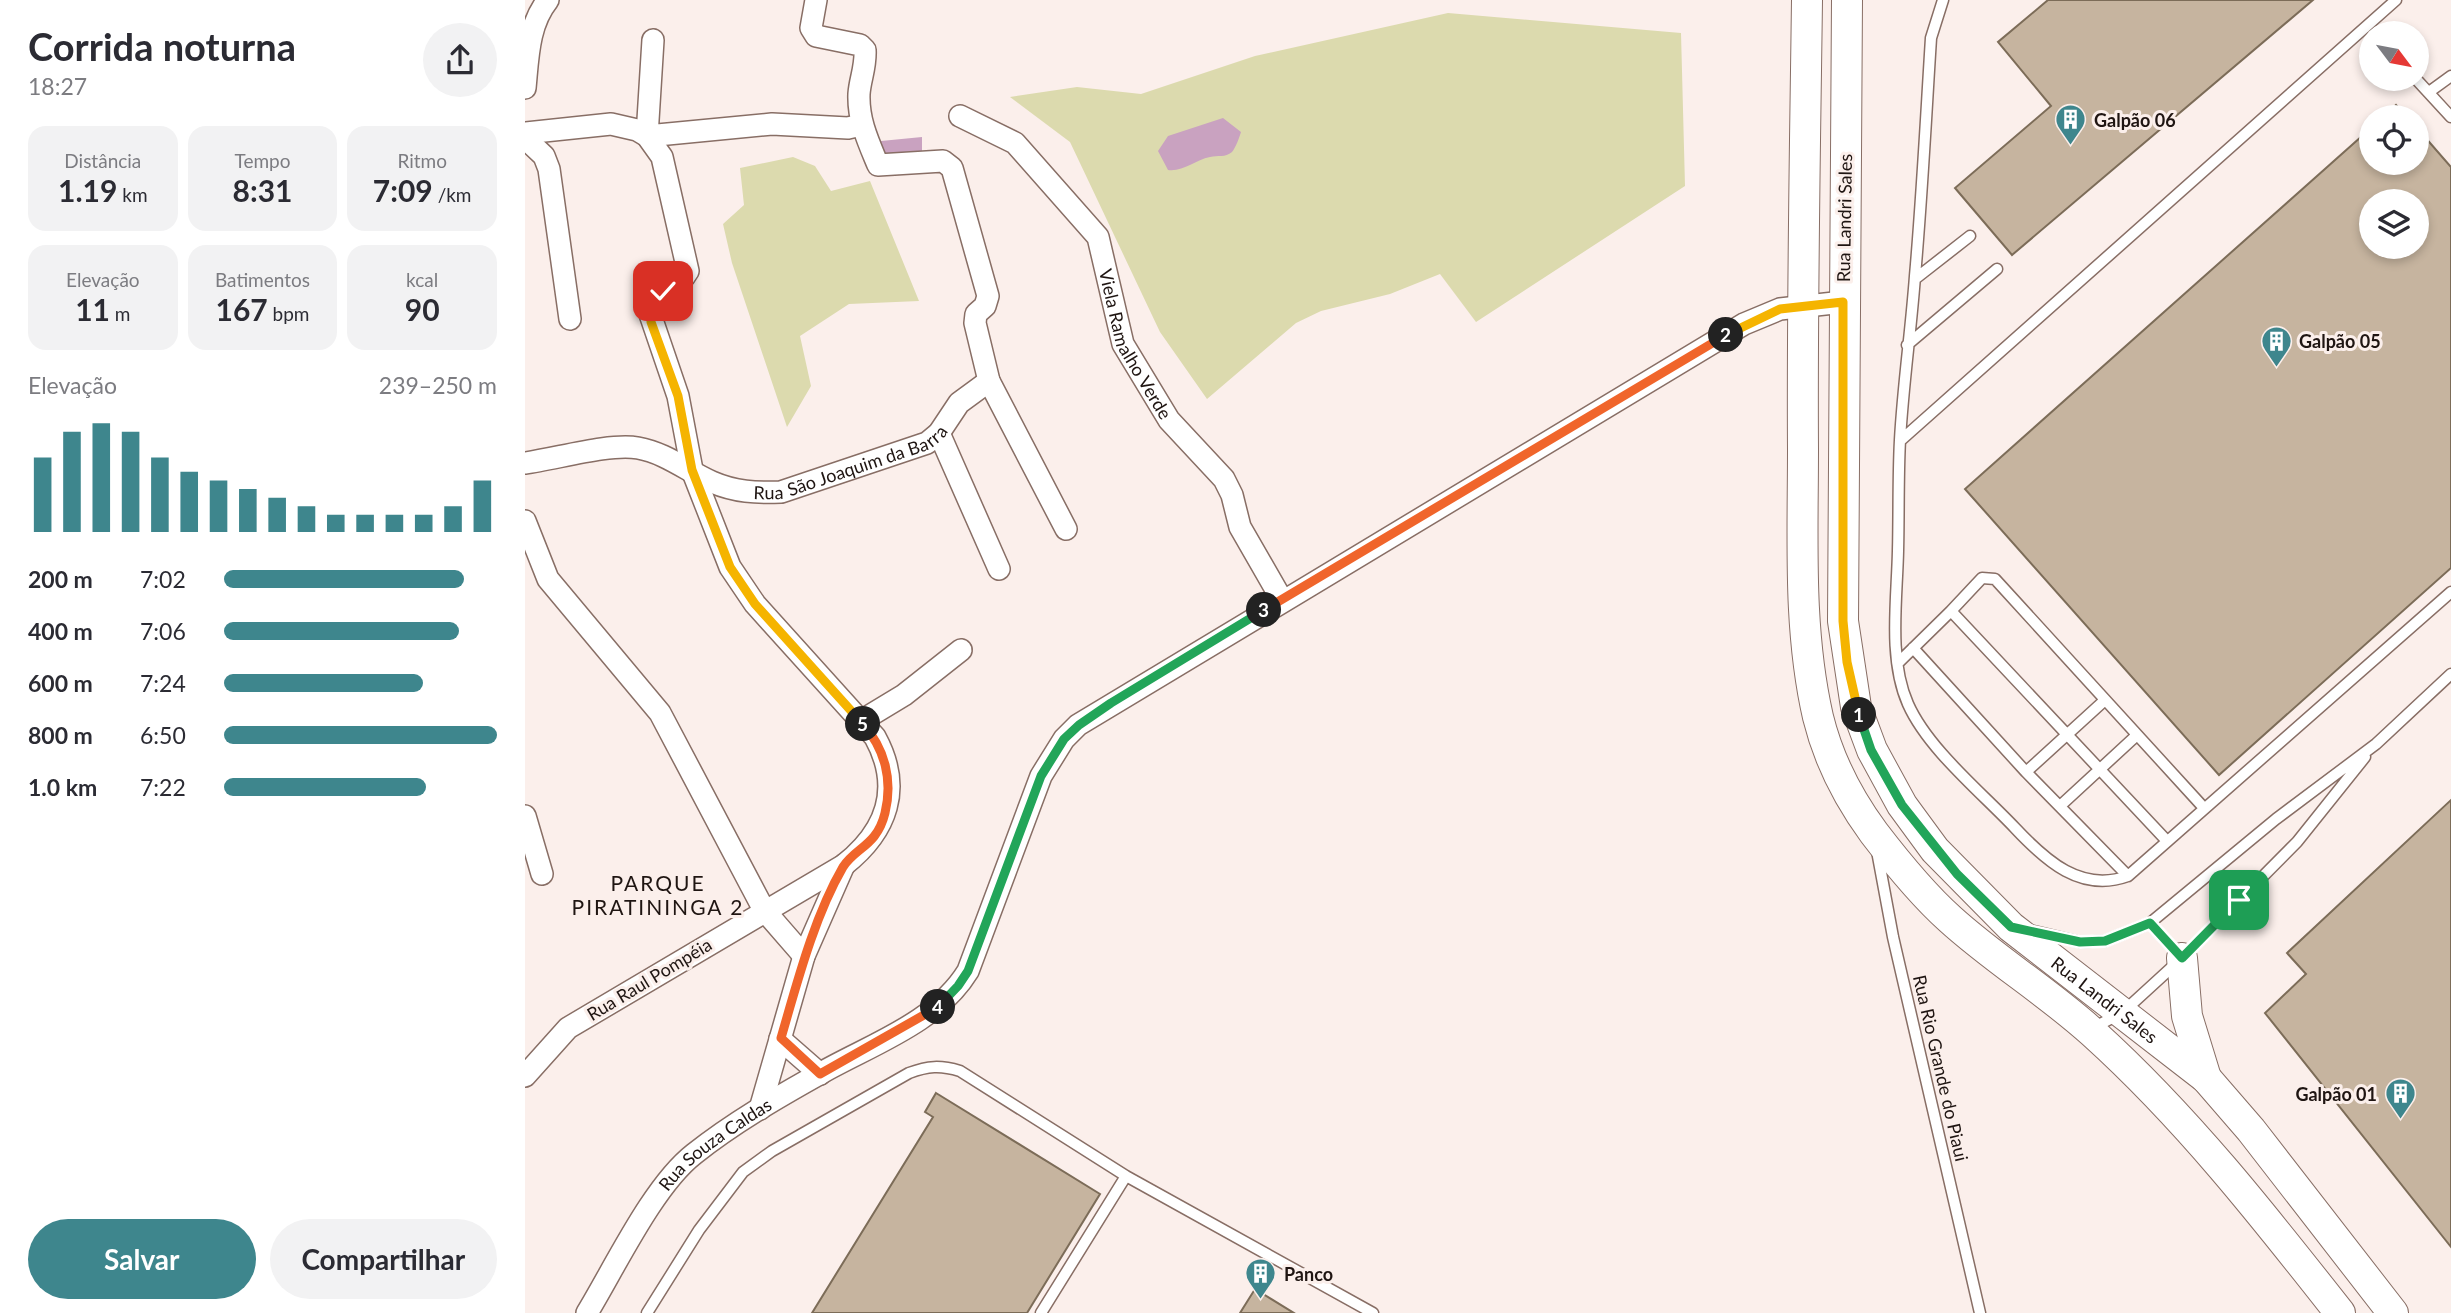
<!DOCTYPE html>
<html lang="pt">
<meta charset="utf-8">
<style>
body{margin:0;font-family:Lato,sans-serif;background:#f2f2f3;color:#2b2b33;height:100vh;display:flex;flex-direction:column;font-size:26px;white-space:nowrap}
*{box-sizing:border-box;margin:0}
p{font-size:23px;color:#7c7c81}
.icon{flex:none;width:38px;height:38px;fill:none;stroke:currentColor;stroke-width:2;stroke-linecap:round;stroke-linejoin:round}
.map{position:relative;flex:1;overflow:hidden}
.panel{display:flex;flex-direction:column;background:#fff;width:525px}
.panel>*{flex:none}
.needle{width:46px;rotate:122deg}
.controls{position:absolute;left:1834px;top:21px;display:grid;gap:14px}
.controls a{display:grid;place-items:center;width:70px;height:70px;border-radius:50%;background:#fff;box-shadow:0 4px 10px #0003;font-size:35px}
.pin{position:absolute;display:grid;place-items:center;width:60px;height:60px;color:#fff;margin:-30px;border-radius:14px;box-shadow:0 4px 10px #0006}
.km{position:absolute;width:35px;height:35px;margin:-18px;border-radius:50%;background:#222;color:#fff;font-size:19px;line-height:35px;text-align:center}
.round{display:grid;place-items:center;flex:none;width:74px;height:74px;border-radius:37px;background:#f2f2f3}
.head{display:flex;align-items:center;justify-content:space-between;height:119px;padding:0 28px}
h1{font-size:38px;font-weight:700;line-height:52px}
.metrics{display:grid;grid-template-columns:repeat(3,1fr);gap:10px;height:119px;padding:7px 28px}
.metrics div{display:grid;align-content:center;border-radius:18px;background:#f2f2f3;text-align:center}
.metrics b{font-size:30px;font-weight:700}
.metrics small{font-size:19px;font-weight:400}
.metrics p{font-size:19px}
.chart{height:196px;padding:14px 28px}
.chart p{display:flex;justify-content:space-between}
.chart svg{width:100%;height:126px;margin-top:7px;stroke:#3e868d;stroke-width:6}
.button{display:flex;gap:14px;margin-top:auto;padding:14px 28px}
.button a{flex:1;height:80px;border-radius:42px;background:#3e868d;color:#fff;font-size:28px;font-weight:700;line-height:80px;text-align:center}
.button a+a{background:#f2f2f3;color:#2b2b33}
ul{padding:0 28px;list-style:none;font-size:23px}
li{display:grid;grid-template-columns:112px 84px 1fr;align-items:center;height:52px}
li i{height:18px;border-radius:9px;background:#3e868d}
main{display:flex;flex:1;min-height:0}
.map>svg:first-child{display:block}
.green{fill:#dcdaae}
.water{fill:#c9a2c0}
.building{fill:#c6b49f;stroke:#7c6c58;stroke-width:2;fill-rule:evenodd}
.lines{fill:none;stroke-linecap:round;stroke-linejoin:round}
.lane-casing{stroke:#886e65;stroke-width:13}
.street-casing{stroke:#886e65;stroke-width:24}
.secondary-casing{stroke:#886e65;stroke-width:32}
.lane{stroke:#fff;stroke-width:10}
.street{stroke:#fff;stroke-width:21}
.secondary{stroke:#fff;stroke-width:30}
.split-1-casing{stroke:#fff;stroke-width:14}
.split-2-casing{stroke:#fff;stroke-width:14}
.split-3-casing{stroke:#fff;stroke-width:14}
.split-4-casing{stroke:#fff;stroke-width:14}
.split-5-casing{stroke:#fff;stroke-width:14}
.split-6-casing{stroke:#fff;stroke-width:14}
.split-1{stroke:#22a559;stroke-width:9}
.split-2{stroke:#f5b400;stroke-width:9}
.split-3{stroke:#f0652b;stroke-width:9}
.split-4{stroke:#22a559;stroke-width:9}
.split-5{stroke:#f0652b;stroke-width:9}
.split-6{stroke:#f5b400;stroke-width:9}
.labels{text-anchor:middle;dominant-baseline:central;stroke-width:6;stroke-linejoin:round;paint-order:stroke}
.poi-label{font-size:18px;font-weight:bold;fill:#1f1512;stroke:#fbefeb;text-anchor:start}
.street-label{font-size:18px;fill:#1f1512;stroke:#fbefeb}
.quarter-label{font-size:21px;letter-spacing:2px;fill:#1f1512;stroke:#fbefeb}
</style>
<main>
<section class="panel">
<div class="head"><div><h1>Corrida noturna</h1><p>18:27</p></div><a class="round"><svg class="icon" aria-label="share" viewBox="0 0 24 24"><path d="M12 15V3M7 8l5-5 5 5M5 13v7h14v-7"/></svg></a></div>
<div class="metrics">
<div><p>Distância</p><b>1.19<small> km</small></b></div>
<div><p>Tempo</p><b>8:31</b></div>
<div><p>Ritmo</p><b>7:09<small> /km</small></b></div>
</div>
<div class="metrics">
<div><p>Elevação</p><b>11<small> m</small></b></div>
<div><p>Batimentos</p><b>167<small> bpm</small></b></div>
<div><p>kcal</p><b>90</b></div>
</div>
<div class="chart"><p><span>Elevação</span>239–250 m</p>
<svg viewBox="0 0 160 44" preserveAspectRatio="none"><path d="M5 44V18M15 44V9M25 44V6M35 44V9M45 44V18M55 44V23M65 44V26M75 44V29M85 44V32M95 44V35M105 44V38M115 44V38M125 44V38M135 44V38M145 44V35M155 44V26"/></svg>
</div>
<ul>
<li><b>200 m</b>7:02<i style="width:88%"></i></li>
<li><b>400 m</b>7:06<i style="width:86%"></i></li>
<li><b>600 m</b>7:24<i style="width:73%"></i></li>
<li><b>800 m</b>6:50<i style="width:100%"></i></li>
<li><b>1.0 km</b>7:22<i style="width:74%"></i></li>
</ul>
<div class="button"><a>Salvar</a><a>Compartilhar</a></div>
</section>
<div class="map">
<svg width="1926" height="1313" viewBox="0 0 1926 1313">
<rect width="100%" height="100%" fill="#fbefeb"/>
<path class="green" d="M923,13L1156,33L1160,186L951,322L915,274L865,294L796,311L771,323L682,399L635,332L545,142L485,97L552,87L616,94L730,56Z
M268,157L290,166L306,191L345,181L394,301L324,304L275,336L286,386L262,427L207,263L198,224L219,205L215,168Z"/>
<path class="water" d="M698,118L716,132C714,138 711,147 707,152C700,158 693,155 685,157C670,160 658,172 643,170L633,151L643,136Z
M397,137V154L357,158L356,141Z"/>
<path class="building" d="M1523,0H1788L1487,255L1430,188L1526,106L1473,42Z
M1871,105L1882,117H1858Z
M1846,128V163H1892V128L1926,167V568L1694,775L1440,489ZM1846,201H1892V247H1846Z
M1926,800V1247L1740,1013L1781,974L1762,953Z
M411,1093L575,1194L502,1313H287L408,1117L400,1112Z
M730,1289L769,1313H715Z"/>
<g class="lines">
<defs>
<path id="lane" d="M1418,0L1406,38C1401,117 1397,197 1390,276C1386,331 1378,385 1375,440C1373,477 1374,514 1373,551C1372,600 1363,659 1383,704C1403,749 1456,792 1490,828C1521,861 1556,893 1603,876L1926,592
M1891,79L1926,117
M1904,92L1926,76
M1390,279L1445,236
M1382,345L1472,269
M1375,441L1871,0
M1426,611L1457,578L1470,579L1679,808
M1388,648L1501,772L1603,876
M1374,662L1426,611L1642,841
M1501,772L1580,700
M1535,806L1612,735
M1352,851L1368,937L1455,1313
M1625,923L1655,956
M1509,931L1555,942L1580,941L1625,923L1751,819L1851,744L1926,674
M1568,1028L1598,1012L1657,958L1772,842L1840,757
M122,1313L174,1230L218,1172L247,1151L384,1073C403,1066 415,1065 435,1071L601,1176L848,1313
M516,1313L601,1176"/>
<g id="street">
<path d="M291,0L286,28L291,36L335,45L340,50C341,67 335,79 334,94C333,120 343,141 353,165L418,161L427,168L463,296L460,306L451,314L450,323L464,381L541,529"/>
<path d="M128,40L122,136L247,124L323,128L336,125"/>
<path d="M0,88C3,58 3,25 23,0"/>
<path id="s1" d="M435,116L490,143L573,237L598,344L644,420L699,479L707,495L715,527L757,600"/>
<path d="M0,133L86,124L112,130L122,136L137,157L163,271C153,290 129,290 125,314L153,396L167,470L205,567L230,604L350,737C378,788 362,831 319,865L43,1028L0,1076"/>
<path d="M0,138L19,156L24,169L45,319"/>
<path d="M414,433L474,569"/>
<path id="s2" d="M0,463C31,459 84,443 113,448C141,453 162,471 187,482C210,492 231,493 256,492L402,443L414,433L434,403L464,381"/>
<path d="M0,521L23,579L135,713L239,910L279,956"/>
<path d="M336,721L379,695L436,650"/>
<path d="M0,816L17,874"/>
<path d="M255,1039L295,1074"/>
<path d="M235,1109L279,956L319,865"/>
<path id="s3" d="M62,1313C90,1267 128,1186 169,1154C208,1123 253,1097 296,1073C347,1044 411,1023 443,971L516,776L539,739L553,725L1219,324L1255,309L1318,302"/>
</g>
<g id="secondary">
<path d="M1282,0C1280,150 1277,300 1278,450C1278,539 1273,630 1293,717C1303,758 1324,799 1349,833C1372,863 1397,894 1425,919C1470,960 1523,992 1568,1033C1661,1117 1738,1215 1815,1313"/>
<path id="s4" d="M1322,0L1318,621L1331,707L1347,750L1377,805L1410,850L1486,927L1681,1078L1726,1130L1868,1313"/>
<path d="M1657,958L1662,1016L1681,1078"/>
</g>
</defs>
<use href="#lane" class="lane-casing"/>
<use href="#street" class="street-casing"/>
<use href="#secondary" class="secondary-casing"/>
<use href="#lane" class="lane"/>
<use href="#street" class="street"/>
<use href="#secondary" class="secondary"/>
</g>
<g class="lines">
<defs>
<path id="split-1" d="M1334,715L1346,750L1377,805L1432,874L1486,927L1555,942L1580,941L1625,923L1657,958L1714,900"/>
<path id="split-2" d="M1201,335L1255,309L1318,302V621L1322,662L1334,715"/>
<path id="split-3" d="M739,610L1201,335"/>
<path id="split-4" d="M413,1007L433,986L443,971L516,776L539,739L554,725L586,703L739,610"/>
<path id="split-5" d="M338,724C360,749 368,780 360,813C352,846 331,847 318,867C289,917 272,983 256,1038L295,1074L413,1007"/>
<path id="split-6" d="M138,291L126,307V322L153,396L167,470L205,567L230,604L338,724"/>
</defs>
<use href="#split-1" class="split-1-casing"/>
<use href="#split-2" class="split-2-casing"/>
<use href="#split-3" class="split-3-casing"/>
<use href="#split-4" class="split-4-casing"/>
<use href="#split-5" class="split-5-casing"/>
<use href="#split-6" class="split-6-casing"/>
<use href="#split-1" class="split-1"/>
<use href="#split-2" class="split-2"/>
<use href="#split-3" class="split-3"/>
<use href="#split-4" class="split-4"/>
<use href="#split-5" class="split-5"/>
<use href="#split-6" class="split-6"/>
</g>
<defs>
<symbol id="building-pin" viewBox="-11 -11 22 30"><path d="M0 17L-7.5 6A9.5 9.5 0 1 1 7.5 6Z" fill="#3e868d" stroke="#fbefeb"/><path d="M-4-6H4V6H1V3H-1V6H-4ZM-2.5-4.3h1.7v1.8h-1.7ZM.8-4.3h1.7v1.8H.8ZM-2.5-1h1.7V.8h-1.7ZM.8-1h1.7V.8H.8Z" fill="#fff"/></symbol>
</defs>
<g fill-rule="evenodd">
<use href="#building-pin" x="1528" y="102" width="35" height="47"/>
<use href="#building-pin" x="1734" y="324" width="35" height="47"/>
<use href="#building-pin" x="1858" y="1076" width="35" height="47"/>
<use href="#building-pin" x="718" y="1256" width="35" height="47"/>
</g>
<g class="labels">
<g class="poi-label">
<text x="1569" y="120">Galpão 06</text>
<text x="1774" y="341">Galpão 05</text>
<text x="1852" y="1094" text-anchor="end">Galpão 01</text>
<text x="759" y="1274">Panco</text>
</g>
<g class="street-label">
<text transform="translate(1319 218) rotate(-89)">Rua Landri Sales</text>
<text stroke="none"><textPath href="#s1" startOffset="301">Viela Ramalho Verde</textPath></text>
<text stroke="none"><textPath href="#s2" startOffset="341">Rua São Joaquim da Barra</textPath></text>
<text transform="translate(124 979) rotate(-31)">Rua Raul Pompéia</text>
<text stroke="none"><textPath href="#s4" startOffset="1099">Rua Landri Sales</textPath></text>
<text transform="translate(1416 1068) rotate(77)">Rua Rio Grande do Piaui</text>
<text stroke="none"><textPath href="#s3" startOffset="215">Rua Souza Caldas</textPath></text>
</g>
<g class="quarter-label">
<text x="133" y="882">PARQUE<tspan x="133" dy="24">PIRATININGA 2</tspan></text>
</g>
</g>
</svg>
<div class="controls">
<a><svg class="needle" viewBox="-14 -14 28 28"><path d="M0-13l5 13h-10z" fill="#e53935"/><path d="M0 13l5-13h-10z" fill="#7c7c81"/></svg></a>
<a><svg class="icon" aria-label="locate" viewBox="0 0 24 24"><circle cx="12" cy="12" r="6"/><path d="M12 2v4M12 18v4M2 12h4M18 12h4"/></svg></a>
<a><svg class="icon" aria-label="layers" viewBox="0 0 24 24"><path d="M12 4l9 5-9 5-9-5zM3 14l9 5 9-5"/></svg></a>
</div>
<div class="pin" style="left:1714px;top:900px;background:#1e9e55"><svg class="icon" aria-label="arrive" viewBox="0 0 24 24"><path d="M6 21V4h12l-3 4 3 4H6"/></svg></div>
<div class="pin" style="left:138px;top:291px;background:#d93025"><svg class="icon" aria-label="check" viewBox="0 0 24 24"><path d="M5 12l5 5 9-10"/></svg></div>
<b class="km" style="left:1334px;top:715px">1</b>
<b class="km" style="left:1201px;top:335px">2</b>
<b class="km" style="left:739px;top:610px">3</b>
<b class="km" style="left:413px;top:1007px">4</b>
<b class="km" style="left:338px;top:724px">5</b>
</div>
</main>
